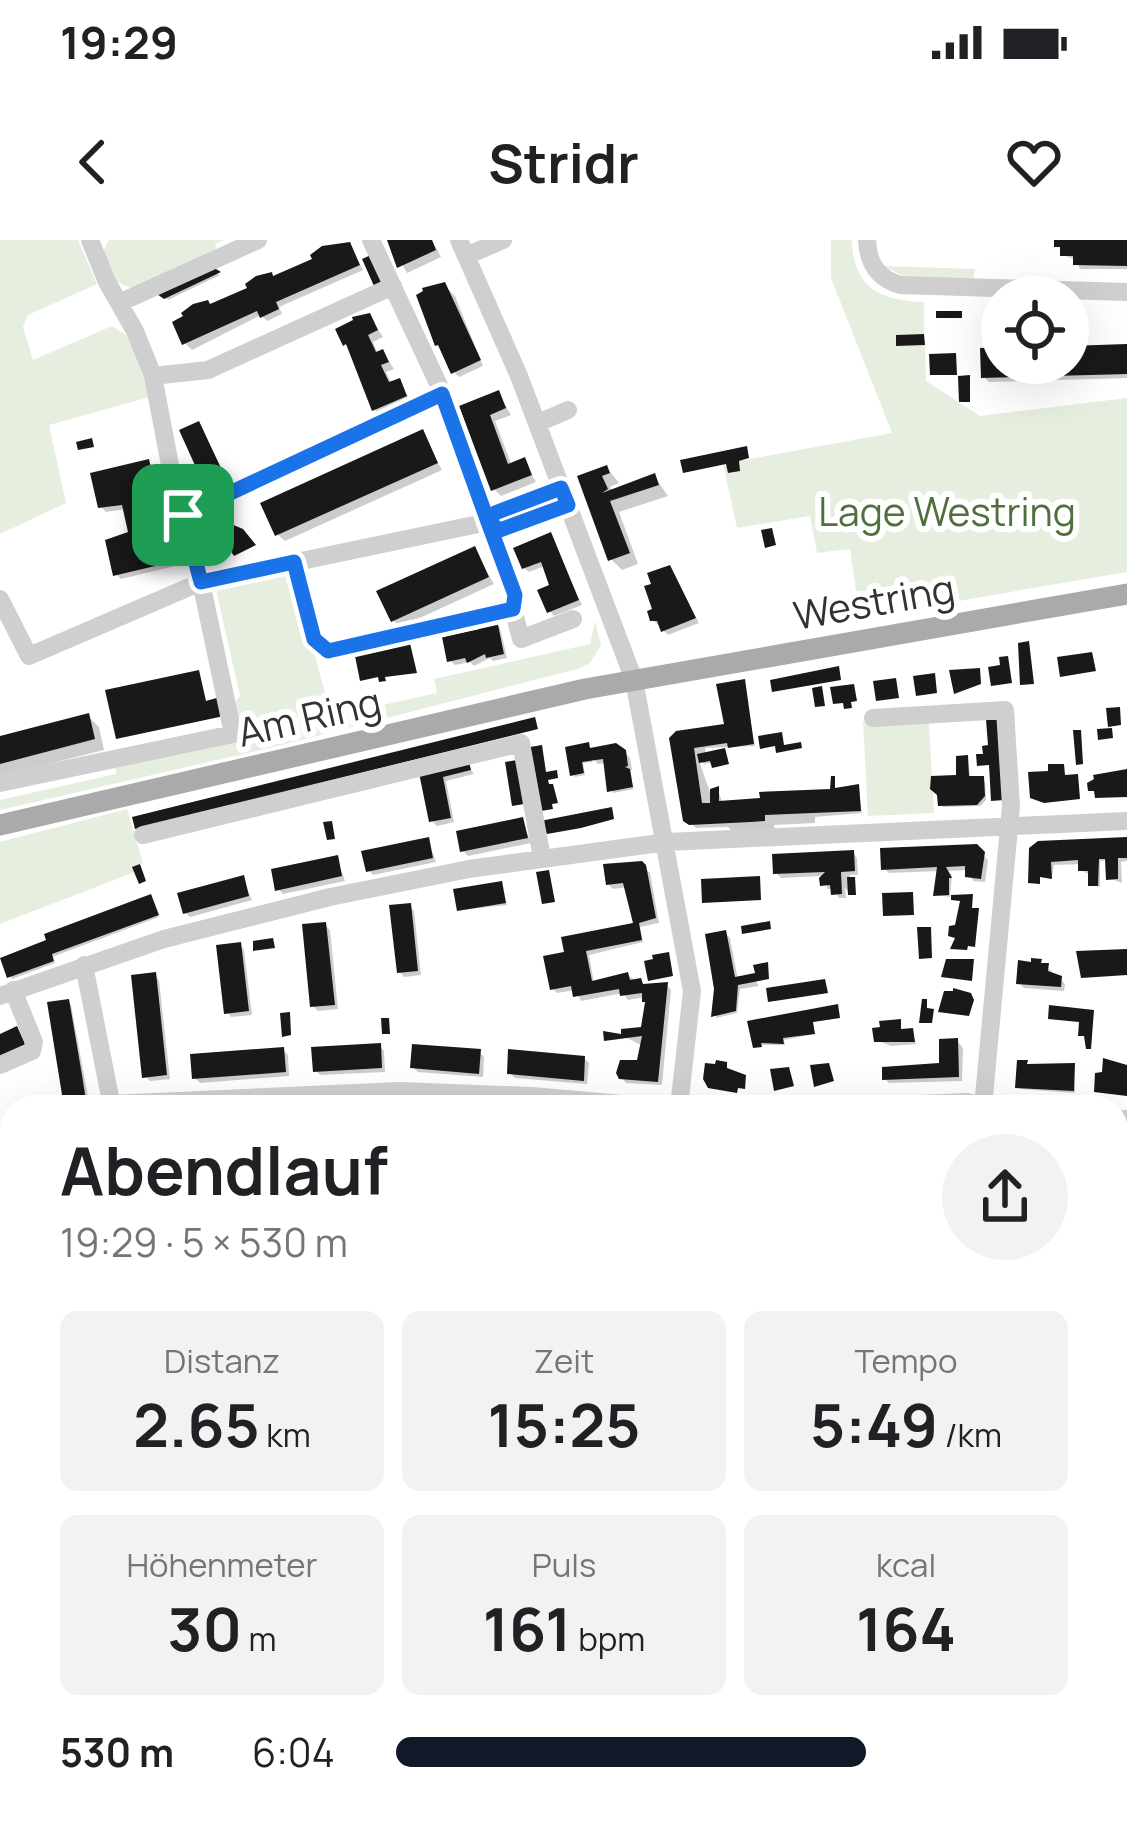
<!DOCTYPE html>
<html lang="de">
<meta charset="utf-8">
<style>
body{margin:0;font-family:Manrope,sans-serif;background:#f2f2f2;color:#202124;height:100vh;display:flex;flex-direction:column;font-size:45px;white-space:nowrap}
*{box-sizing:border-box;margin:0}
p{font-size:39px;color:#757577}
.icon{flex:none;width:66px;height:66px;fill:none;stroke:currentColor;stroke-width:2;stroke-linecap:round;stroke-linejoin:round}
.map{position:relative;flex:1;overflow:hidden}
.sheet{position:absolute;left:0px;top:855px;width:1128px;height:726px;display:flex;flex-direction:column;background:#fff;border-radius:36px 36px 0 0;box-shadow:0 12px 48px #0002}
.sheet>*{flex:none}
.buttons{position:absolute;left:981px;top:36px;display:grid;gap:24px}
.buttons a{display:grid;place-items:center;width:108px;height:108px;border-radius:50%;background:#fff;box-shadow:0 12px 48px #0002;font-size:60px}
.pin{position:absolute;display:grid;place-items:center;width:102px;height:102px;color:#fff;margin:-51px;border-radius:24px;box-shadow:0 6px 18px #0006}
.round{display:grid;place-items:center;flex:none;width:126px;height:126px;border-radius:63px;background:#f2f2f2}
.overview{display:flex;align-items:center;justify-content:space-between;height:204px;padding:0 60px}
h1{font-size:66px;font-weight:700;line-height:90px}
.stats{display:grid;grid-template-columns:repeat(3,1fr);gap:18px;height:204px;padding:12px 60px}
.stats div{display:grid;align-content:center;border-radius:18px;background:#f2f2f2;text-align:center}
.stats b{font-size:60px;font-weight:700}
.stats small{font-size:33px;font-weight:400}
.stats p{font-size:33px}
ul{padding:0 60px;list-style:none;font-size:39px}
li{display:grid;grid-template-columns:192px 144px 1fr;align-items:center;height:90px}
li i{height:30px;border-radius:15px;background:#111827}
.status{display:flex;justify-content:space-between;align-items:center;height:84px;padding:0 60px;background:#fff;direction:ltr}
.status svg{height:33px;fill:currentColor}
header{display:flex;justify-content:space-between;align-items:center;height:156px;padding:0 60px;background:#fff;font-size:54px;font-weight:700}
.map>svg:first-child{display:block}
.green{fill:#e6eee0}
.shadow{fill:#0003}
.building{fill:#191919}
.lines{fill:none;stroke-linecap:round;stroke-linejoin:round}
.minor{stroke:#cfcfcf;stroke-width:18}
.major{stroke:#aaa;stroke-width:21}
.route-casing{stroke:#fff;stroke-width:24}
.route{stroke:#1a73e8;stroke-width:15}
.labels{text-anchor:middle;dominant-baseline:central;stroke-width:12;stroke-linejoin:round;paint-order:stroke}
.park-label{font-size:39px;fill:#4f703d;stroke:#fff}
.street-label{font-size:39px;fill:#323232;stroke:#fff}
</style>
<div class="status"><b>19:29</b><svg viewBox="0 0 49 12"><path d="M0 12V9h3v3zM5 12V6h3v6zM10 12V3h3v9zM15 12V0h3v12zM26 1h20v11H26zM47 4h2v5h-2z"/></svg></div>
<header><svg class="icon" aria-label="back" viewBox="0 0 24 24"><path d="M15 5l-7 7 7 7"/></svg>Stridr<svg class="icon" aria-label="heart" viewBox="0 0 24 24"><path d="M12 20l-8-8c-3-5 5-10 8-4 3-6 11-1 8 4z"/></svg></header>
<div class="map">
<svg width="1127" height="1581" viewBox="0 0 1127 1581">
<rect width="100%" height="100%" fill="#fff"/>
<path class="green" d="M0,0H78L97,44L28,75L23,87L33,120L112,86L129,97L150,157L49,185L66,263L0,294Z
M109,0H224L215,4L218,14L135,50L115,41L102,13Z
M831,0H852C853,48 881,61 924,62V94L897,95L896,105H925L926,141L980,176L1127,158V332L860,378L850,309L817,313L810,276L737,288L723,224L892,193L831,38Z
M884,26L975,29L973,41L907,38Z
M283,330L294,337L327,460L351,472L437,453L434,439L590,404L595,381L601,405L590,423L577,429L274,507L0,570V560L116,534L115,523L240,501L234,463L240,456L216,350L223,342Z
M908,478L929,483L934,573L868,576L863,482Z
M127,569L143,623L133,627L135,632L0,684V602Z"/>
<path class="shadow" d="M388,0H432L441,17L407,33Z
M1057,0H1127V29H1080L1076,20L1063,15Z
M349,5L363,30L279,67L282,74L267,81L261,75L192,110L185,103L211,67L304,26L324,9Z
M210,30L220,35L168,60L159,53Z
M444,45L455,56L483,126L459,137L454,132Z
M369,76L383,97L373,102L378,114L383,112L394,129L386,132L392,144L399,142L412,163L382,176L375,170L352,111L345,104Z
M1127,107V138L989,142L984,137L1002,110V123H1068V109Z
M499,154L511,175L495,181L512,226L524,221L536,242L501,256L494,249L463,168Z
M199,184L231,248L207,259L202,254Z
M422,193L442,230L285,301L278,295Z
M148,222L153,227L175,326L121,339L116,334L132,294L126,269L106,272L101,267Z
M607,228L619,243L610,247L613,253L654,236L668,256L619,272L638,324L622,330L611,319L580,238Z
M550,295L582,365L554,376L550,371L553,347L545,326L529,332L524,328Z
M474,309L494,344L400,387L393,380Z
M674,334L699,383L668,395L653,380Z
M496,383L500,388L507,418L493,421L490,418L474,426L470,422L455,425L450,420Z
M744,443L755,506L705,508L706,515L724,511L728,519L704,524L698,518L710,552L718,550L723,564L858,547L862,573L815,577V583L774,585L775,591L734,593L728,587L696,588L686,579L673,504L728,487Z
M88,476L99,487L104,510L0,536V498Z
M590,511L624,512L630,518L632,530L627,531L634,549L613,553L607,523L598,524L592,517V522L583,523L585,535L575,537L573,534Z
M967,518L971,539L985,542L986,560L980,566L943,567L941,565L959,538Z
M468,525L474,534L446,541L454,582L437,586L432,581L423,536Z
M522,580L531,603L468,616L463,611Z
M428,600L436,622L373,635L369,630Z
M1127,600V621L1121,622L1122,643L1109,638L1108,620L1100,621V647L1091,645L1090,635L1081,630V624L1054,625L1052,637L1031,627Z
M976,607L988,620L985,642L973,641L968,630L948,631L952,635L950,657L937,655L940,631L889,633L884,628Z
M853,613L857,618L858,635H849L854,640L851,654L845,648L846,658H839L834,649H828L822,636L781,638L776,633Z
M337,618L345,641L283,654L278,649Z
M641,624L650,633L659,683L640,687L643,702L589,715L594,743L627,735L646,747L667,745L671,750L662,845L626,843L622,838L639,824L643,806L625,797L644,790L648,764L645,757L628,760L623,753L581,761L575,750L557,753L552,748L546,718L637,686L627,647L613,649L608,644Z
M243,639L252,660L190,677L185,672Z
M501,644L507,665L460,670Z
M153,660L159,677L52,717L55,723L12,739L10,736Z
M409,666L414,671L421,735L404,737L400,732Z
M325,685L330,690L338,769L318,771L313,766Z
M725,693L730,698L738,740L753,737L759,746L740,749L737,773L716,778Z
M240,705L244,710L252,775L231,777L227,772Z
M1041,722L1065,744L1064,751L1024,748L1019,743Z
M155,735L159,740L170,839L150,841L145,836Z
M68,762L71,765L90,867H66Z
M839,778L812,782L814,794L784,800L785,805H758L750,783Z
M912,791L916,804L891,806L876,800Z
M942,802L959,803L963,808L962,841L889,843L885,839L942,826Z
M380,806L384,811L385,832L320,835L315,830Z
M283,810L288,815L289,836L200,843L195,838Z
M479,812L484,817L483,837L418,832L413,827Z
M584,818L589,823L587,844L515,838L510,833Z
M1026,823L1030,827L1074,826L1075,853L1020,849L1018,847Z
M1116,1161L1127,1162V1178H1123L1122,1189H1116Z
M0,1427L12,1432V1441L0,1432Z
M1032,1569H1040L1039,1581H1031Z"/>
<path class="building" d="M387,0H432L436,10L397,28Z
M1054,0H1127V26L1073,25V16H1060V7H1054Z
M350,2L360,25L276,62L279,69L260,78L257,71L182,105L172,82L183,76L181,73L193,64L208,60L210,64L247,48L245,44L256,36L272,32L273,36L312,19L310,15L322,6Z
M371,15L383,42L374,46L362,19Z
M211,26L221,32L164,59L154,52Z
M445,42L481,120L451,134L438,105L435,106L416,55L423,51L422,48Z
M936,71H962V78H936Z
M370,73L378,90L368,95L376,112L383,109L389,122L381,125L389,142L400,138L407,156L372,171L346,104L343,106L335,89L353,80L352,77Z
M924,94L925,105L896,106V95Z
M1127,104V134L981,138L980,108L1002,107V123H1068V106Z
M956,113L957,135H930L929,114Z
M970,135V162H959L958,136Z
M499,150L506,168L490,175L508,224L525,217L532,235L491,251L459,166Z
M199,181L227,241L199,256L190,235L198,232L179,190Z
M423,189L438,223L275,296L260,263Z
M92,198L94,207L78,210L76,202Z
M747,206L749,218L739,221L740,231L728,233L726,224L683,233L680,220Z
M149,219L172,322L113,336L105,300L128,292L122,265L98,268L90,233Z
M607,225L610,233L602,236L608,249L602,253L655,233L659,245L610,261L630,313L608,321L577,236Z
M231,284L243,289L256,305L234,316L227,306L215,309L209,288Z
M772,288L776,305L765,308L761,290Z
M551,292L579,360L547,373L537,350L549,345L541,322L522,329L513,308Z
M475,306L489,337L391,382L376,351Z
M670,325L696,378L661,392L657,381H650L647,371L652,369L644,346L651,344L647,333Z
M497,380L504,414L486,418L485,414L467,423L465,418L447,422L442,397L479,389L478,384Z
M409,399L417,433L385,437L386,441L379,442L378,437L360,441L355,416L392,408L391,403Z
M1029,401L1034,444L1020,445L1018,403Z
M1092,412L1096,431L1060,437L1057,417Z
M1008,416L1012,443L991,446L988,427L1000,425L999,417Z
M839,426L841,440L772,452L770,440Z
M980,428L981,444L954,454L949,430Z
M199,430L206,461L220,457L224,476L116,499L105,450Z
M935,433L937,453L916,456L913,436Z
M896,438L899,458L876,461L873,441Z
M745,439L754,504L728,508L727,503L694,508L702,563H710V549L719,546V561L760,558L759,552L830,549L831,536H835V548L859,544L861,571L765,575V581L751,582L689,585L683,581L669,498L676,491L724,484L716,444Z
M854,444L857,461L851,462L852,468L844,469L843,463L833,464L830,447Z
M822,446L825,466L815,467L812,448Z
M1120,467L1121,485L1108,487L1106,468Z
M89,473L95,499L0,524V496Z
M535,477L538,489L135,589L132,577Z
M999,479L1004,560L991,561L989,525L977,526L976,514H983L982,506L988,505L986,480Z
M1112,488L1113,498L1098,500L1097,489Z
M1073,490H1081L1083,524L1076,525Z
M782,492L784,505L801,502L802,508L776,513L775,506L760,509L758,496Z
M589,502L590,508L616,503L626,510L628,526L625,527L630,529L633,547L607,552L603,519L582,522L584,533L570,536L565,507Z
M542,505L546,532L557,530L558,538L548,540L549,544H553L558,563L552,564L553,569L541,571L530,507Z
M725,508L729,524L712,528L710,521L699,523L697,514Z
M968,515L969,536H984L985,556L977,565L938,566L937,555L930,549L931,536L956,535V516Z
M517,520L524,564L512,566L505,522Z
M469,522L471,530L443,537L451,578L429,582L419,533Z
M1048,524H1064L1065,535L1078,534L1080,559L1044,563L1030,558L1028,532L1048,531Z
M1127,529V557L1095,558L1094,551H1088L1087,543L1094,539L1093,535Z
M612,567L614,579L581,588L547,594L540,581Z
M523,577L528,598L460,612L456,591Z
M332,581L335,599L327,600L323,582Z
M429,597L433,618L366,632L361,611Z
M1127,597V618H1118V639L1106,640L1105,619H1099L1098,646H1088V631H1078V620L1051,622L1052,639L1040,637V644L1028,643L1029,608L1038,601Z
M977,604L985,612L981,639L965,637V626L946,627L952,638H949V655L933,656L937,627L881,630L880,608Z
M854,610L855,631L841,632L842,654L831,655L830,645L820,646L819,638L825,632L773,634L772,614Z
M338,615L342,636L275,651L271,629Z
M642,621L646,625L656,678L639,683L642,700L586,711L592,741L628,732L630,740L641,738L643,744L668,742L658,842L619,839L616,833L620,820H637L642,796L604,801L603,791L621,794V789L641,787L645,762H642V753L620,756L619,749L573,757L571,746L550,750L543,716L564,712L561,697L633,683L623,643L606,645L603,624Z
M140,624L146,641L139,644L132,627Z
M549,630L555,662L542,664L536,632Z
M244,635L249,656L183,674L177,653Z
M760,636L761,660L702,663L701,639Z
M847,637H855L856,655H848Z
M502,641L506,663L457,671L453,649Z
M913,652L914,675L883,676L882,653Z
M151,654L159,675L52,714L54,721L7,738L0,718L46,700L44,694Z
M973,654L972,668H979L975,707L968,706L967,710L950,709L955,698L948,696L949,686L955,685L960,661L951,660V655Z
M411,663L418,731L397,733L389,665Z
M770,681L771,689L742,694L741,686Z
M326,682L335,765L310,767L302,684Z
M917,687H931L932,718L919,719Z
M726,690L735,737L755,733L753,725L768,722L769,739L738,745L736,771L711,777L714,749L705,694Z
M273,698L275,708L253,711V701Z
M241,702L249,771L224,774L216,705Z
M1127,709V735L1081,738L1076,711Z
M669,712L673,736L648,741L644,721L653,719L652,715Z
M1031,718L1042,719L1041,723H1049L1048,731L1062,736L1061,747L1016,744L1018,720L1031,722Z
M946,719H974L972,741L941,737Z
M156,732L167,835L142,838L131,735Z
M825,739L828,753L768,762L766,748Z
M953,748L971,753L974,760L969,776L938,772L944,751H953Z
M69,759L82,835L87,867H64L47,762Z
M922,759H927V768L934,769L932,783H919Z
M838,764L840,778L813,782L815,794L783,798L784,804L761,803L762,807L753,808L747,781Z
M1049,765L1094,770L1091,809H1086L1084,796H1078L1079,782L1048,779Z
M290,772L291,795L282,797L280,773Z
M381,778H389L390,794H382Z
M901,779V789L913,788L915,802H874L872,788L880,787L879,781Z
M17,786L26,806L0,818V794Z
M958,798L959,837L882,840V827L939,823V799Z
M381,803L382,828L313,832L311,807Z
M412,804L481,809L479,834L410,828Z
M284,807L286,832L192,839L190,814Z
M508,809L585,816L584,841L507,834Z
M1103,818L1127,825V856L1094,852L1095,833L1102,832Z
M716,820L727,822V828L746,835L745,849L738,848L737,853L708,848L703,839L705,823L715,824Z
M1017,820H1028L1027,824L1075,823L1074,851L1015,848Z
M829,823L834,841L814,847L810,825Z
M789,827L794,846L774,851L770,829Z
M1116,902H1127V926H1116Z
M6,1035L12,1045V1057L8,1060L0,1049V1039Z
M12,1118V1144L1,1126Z
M1116,1158L1127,1159V1177H1116Z
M12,1238V1280L5,1284L0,1275V1245Z
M4,1349L12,1360V1379L4,1368L0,1370V1352Z
M12,1450V1495L0,1489V1465L6,1468Z
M0,1552L12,1558V1569H39L64,1581H11L0,1576Z
M170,1569H217L213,1581H196Z
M275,1569H297L300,1581H277Z
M304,1569H356L361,1581H319L316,1572L307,1575Z
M390,1569H421L418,1581H388Z
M430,1569L483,1570L494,1572L493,1581H427Z
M552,1569H574L573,1581H551Z
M939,1569L1000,1577L1001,1571L1009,1576L1007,1581H937Z
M515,1571L544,1577L543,1581H513Z"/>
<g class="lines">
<path class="minor" d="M90,0L107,42L135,91L153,136L170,225L201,342L488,282L495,273L561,248
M371,0L443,154L515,355L513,369L521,399L573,379
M459,0L519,136L634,440L692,751L679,867
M867,0C868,23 877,38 900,45L1127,52
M466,16L503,0
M119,63L258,0
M153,136L208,130L393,46
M538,183L568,170
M183,275L443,154
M488,282L500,290L568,265
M294,322L314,399L329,411L513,369
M0,359L29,416L201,342L233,494L0,543
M873,478L1005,470L1011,566L983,867
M143,595L521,503L542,618
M84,725L112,867
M0,756L164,699L330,657L469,629L667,602L1127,581
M0,825L32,811L34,802L13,750
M111,864L399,851L532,856L656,867
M845,867L967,862L988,867
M1116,879H1127
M0,1168L12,1188
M1116,1210L1127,1211
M1116,1369L1127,1306
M0,1520L12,1526
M102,1569L127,1581
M589,1573L691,1581
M255,1581L258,1569
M915,1581L916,1569"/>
<path class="major" d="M0,585L585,449L1127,354"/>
</g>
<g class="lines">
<defs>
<path id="route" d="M183,275L201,342L294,322L314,399L328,411L513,369L515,355L488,282L500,290L568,265L561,248L495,273L488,282L442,154L183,275"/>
</defs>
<use href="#route" class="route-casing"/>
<use href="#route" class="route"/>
</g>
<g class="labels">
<g class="park-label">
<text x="947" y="271">Lage Westring</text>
</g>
<g class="street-label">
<text transform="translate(874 361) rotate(-10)">Westring</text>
<text transform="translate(309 476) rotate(-13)">Am Ring</text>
</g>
</g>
</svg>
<div class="buttons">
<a><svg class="icon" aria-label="locate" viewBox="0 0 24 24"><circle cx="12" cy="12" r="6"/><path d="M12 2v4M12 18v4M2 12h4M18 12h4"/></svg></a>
</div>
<div class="pin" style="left:183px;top:275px;background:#1e9e55"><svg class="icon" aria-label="arrive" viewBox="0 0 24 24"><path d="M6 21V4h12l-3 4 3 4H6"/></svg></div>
<section class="sheet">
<div class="overview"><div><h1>Abendlauf</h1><p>19:29 · 5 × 530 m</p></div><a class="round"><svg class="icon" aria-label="share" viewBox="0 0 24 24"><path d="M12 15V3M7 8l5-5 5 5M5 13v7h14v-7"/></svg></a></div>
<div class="stats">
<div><p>Distanz</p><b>2.65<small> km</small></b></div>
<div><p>Zeit</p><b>15:25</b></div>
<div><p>Tempo</p><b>5:49<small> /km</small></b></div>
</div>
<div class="stats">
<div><p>Höhenmeter</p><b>30<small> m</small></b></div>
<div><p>Puls</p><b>161<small> bpm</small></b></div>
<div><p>kcal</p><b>164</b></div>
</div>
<ul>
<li><b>530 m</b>6:04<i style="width:70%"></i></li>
</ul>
</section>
</div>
